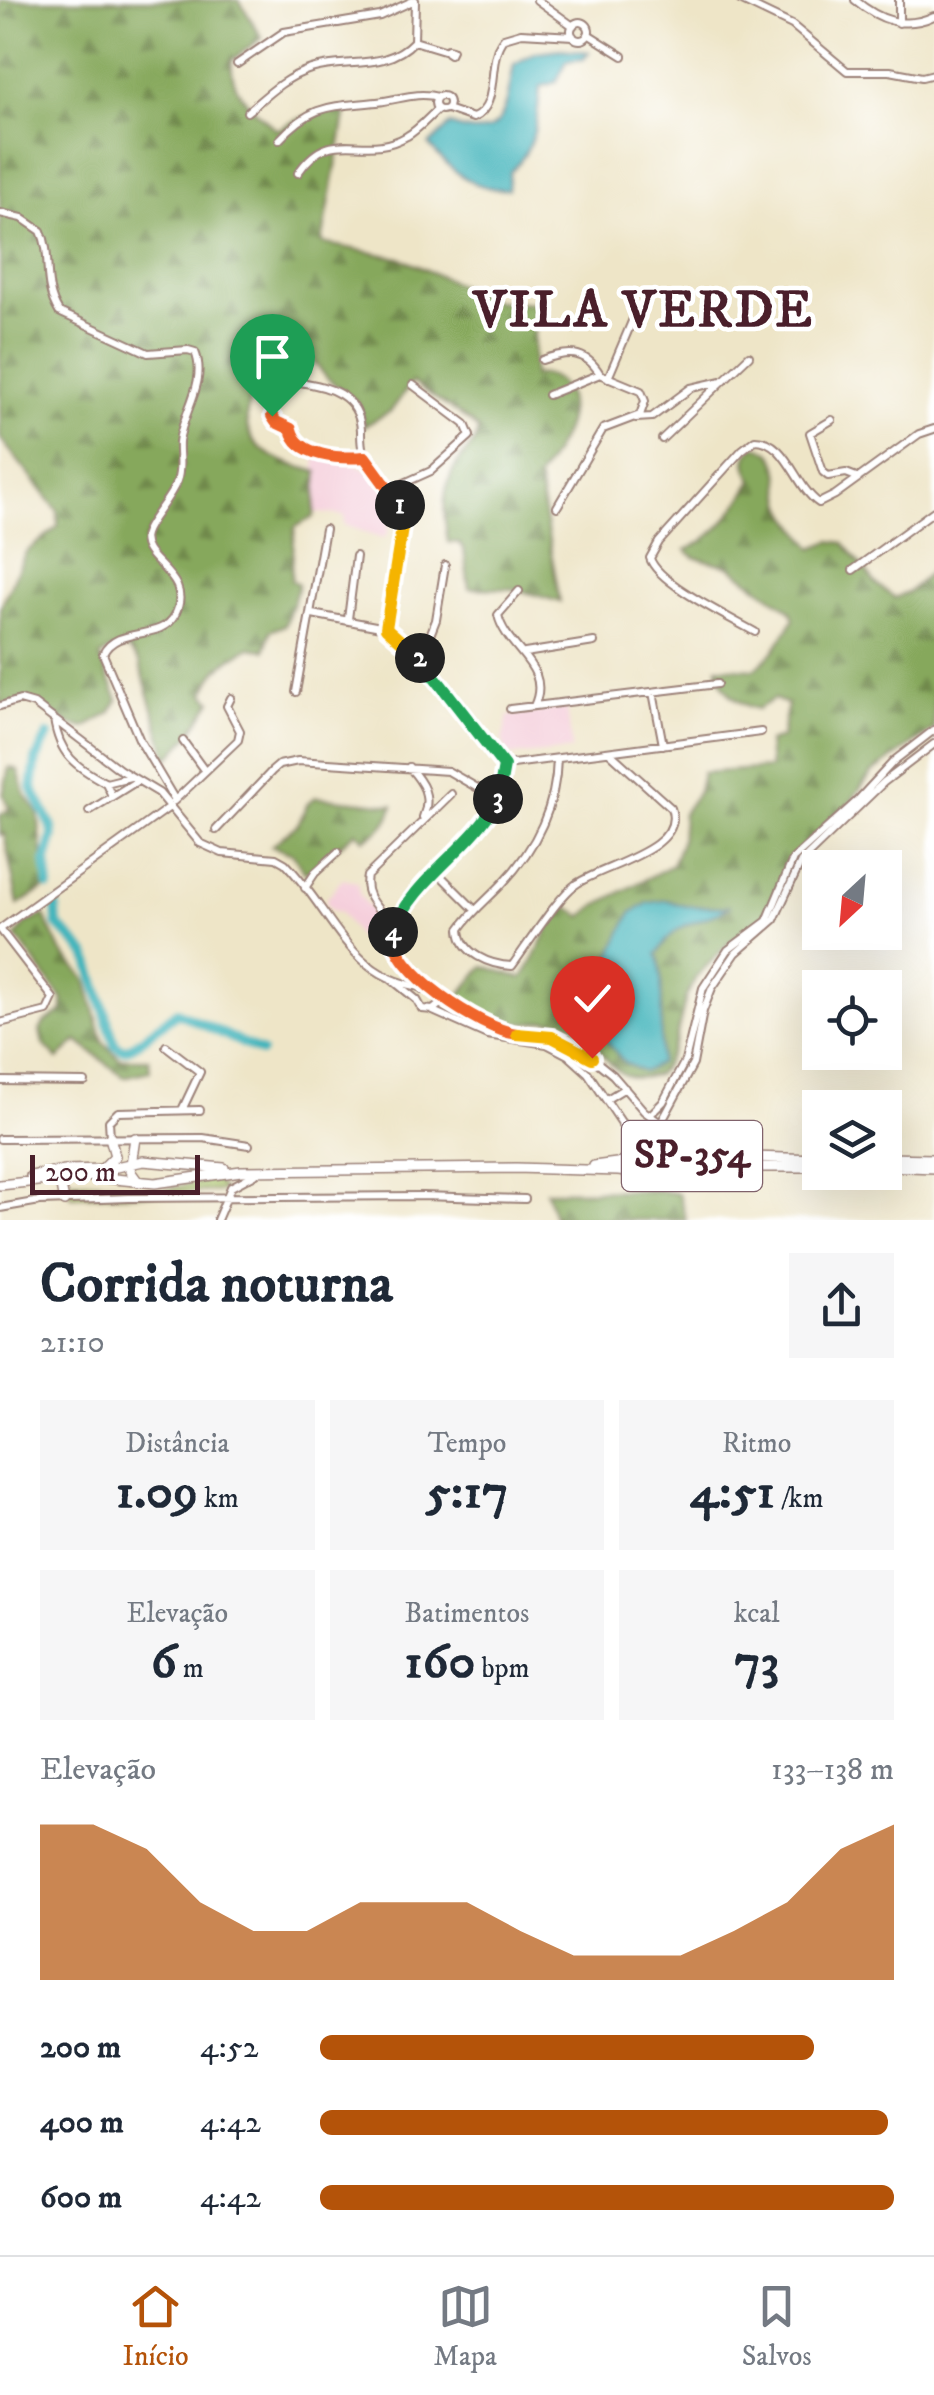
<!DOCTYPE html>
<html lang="pt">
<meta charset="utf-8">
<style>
body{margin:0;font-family:"IM FELL DW Pica",serif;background:#f6f6f7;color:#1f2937;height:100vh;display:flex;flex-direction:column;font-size:38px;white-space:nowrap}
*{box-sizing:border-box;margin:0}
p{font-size:32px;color:#747a83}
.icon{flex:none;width:55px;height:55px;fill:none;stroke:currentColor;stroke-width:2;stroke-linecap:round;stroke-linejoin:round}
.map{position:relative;height:1220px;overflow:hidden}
.panel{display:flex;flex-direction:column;background:#fff;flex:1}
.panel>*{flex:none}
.needle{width:65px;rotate:206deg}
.fabs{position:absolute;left:802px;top:850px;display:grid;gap:20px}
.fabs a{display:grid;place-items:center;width:100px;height:100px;border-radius:0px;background:#fff;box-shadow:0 10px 40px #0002;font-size:50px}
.scale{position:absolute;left:30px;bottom:25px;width:170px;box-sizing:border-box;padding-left:10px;border:5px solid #4a1f2b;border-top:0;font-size:28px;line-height:35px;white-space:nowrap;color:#4a1f2b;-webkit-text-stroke:8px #fff;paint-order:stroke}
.pin{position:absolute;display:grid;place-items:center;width:85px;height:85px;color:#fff;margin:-102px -42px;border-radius:50% 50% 50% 0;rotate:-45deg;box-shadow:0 0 10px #0007}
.pin .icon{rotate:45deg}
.km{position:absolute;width:50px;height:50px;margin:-25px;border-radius:50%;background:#222;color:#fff;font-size:28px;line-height:50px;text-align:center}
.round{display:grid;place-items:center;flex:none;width:105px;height:105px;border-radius:0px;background:#f6f6f7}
.summary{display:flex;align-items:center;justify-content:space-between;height:170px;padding:0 40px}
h1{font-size:55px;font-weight:700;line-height:75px}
.stats{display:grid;grid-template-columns:repeat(3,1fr);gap:15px;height:170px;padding:10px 40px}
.stats div{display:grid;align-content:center;border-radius:0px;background:#f6f6f7;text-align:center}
.stats b{font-size:50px;font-weight:700}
.stats small{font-size:28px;font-weight:400}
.stats p{font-size:28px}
.chart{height:280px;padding:20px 40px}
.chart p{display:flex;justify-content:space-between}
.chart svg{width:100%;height:180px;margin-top:10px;fill:#b45309;opacity:.7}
ul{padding:0 40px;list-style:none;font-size:32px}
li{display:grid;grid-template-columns:160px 120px 1fr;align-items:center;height:75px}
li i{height:25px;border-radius:12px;background:#b45309}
.tab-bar{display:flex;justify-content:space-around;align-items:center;height:140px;border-top:2px solid #e0e1e3;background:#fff;font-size:28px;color:#747a83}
.tab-bar a{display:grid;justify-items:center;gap:5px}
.tab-bar .selected{color:#b45309}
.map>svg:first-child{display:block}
.built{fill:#f5cfdb}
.green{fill:#a8c268;stroke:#79704a;stroke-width:2.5}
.forest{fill:url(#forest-firs);stroke:#686444;stroke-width:2.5}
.water{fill:#45b5bc;stroke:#486a74;stroke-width:2.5}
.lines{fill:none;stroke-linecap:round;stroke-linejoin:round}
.river{stroke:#45b5bc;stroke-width:10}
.minor-casing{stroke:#9c8279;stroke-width:10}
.major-casing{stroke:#9c8279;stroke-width:12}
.minor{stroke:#fff;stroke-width:6}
.major{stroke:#fff;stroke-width:9}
.split-1-casing{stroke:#fff;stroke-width:20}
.split-2-casing{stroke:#fff;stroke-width:20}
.split-3-casing{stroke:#fff;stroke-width:20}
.split-4-casing{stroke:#fff;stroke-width:20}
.split-5-casing{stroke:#fff;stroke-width:20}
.split-6-casing{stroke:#fff;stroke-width:20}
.split-1{stroke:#f0652b;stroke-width:12}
.split-2{stroke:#f5b400;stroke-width:12}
.split-3{stroke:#22a559;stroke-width:12}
.split-4{stroke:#22a559;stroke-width:12}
.split-5{stroke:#f0652b;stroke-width:12}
.split-6{stroke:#f5b400;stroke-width:12}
.labels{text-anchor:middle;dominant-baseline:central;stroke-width:9;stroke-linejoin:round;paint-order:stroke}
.shield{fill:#fff;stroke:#80626b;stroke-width:2.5}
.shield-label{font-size:40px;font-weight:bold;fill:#4a1f2b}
.district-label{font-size:52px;font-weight:bold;letter-spacing:2.5px;fill:#4a1f2b;stroke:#fff}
</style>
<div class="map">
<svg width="934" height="1220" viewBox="0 0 934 1220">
<defs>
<pattern id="forest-firs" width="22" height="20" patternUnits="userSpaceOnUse" patternTransform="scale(2.5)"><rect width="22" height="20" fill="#86a85c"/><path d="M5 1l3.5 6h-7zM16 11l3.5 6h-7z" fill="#70884c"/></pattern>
</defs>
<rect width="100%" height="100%" fill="#fff"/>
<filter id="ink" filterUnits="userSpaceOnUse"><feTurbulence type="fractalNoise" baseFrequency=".01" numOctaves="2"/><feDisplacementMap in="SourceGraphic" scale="20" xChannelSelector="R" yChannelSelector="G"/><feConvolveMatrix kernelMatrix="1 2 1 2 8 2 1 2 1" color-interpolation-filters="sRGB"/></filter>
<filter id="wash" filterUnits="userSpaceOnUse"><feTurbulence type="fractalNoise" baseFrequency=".0048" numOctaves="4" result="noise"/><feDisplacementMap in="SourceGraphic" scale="40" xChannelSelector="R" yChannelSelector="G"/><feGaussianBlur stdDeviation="2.25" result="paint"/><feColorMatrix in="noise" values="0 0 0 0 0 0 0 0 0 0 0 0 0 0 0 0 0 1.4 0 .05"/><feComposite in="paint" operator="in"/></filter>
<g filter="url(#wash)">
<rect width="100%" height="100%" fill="#eee5c7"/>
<path class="built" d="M316,456L353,463L371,471L395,502L387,535L383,538L344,525L345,516L312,512Z
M567,707L572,750L512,756L507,752L502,741L508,716Z
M342,879L358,882L359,893L366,904L385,921L389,945L371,956L341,913L332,910L325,901Z"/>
<path class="green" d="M213,1179L219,1182L223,1191L72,1196L67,1188L69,1180L109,1182L151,1193Z"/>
<path class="forest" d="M0,0H239L262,38L232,60C228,92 255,111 277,130C300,116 319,112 346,111L322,243L400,258L495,301L535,303L533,376C544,373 553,375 561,384C584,411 554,453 538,478L560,602L515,589L469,588L464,550L459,543L448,542C443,514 441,488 457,464C466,451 475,446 478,430L471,423L412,382L391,411L364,426L358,403L327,378L306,353C303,354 293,359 291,359C283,361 276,354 269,361C260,369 255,386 251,397C232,448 279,462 318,472L314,517L295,527L291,580L298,584L297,590L285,625L270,631L265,650L249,648C230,657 210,671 205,694L212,701L190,735L168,759L139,662L129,649L110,650L100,657L118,700L110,713L85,728L71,725L31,700L0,704V608L26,552L58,527V511L0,438Z
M755,446C788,451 776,485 785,507C791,521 804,536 813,548L831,541L844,543L876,584L895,598L909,592L934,568V729L872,773L846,808L788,861L764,919L733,939L696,977L686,997L676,1039L665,1065L656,1075C649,1076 639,1079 632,1077C605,1072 595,1031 568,1022C553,1017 538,1023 522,1023C500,1022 477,1008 457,998L484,966L522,978C541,955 543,925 567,906L582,917L595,906L672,865L681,842L683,813L698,792L702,773L770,768L768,742L781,738L788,704L774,699L758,709C738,705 718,687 718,667L755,669L773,652L794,619L791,611L729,566L694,557L686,550C715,538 738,507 753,480C745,466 742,458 755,446Z
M9,767L18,770L25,794L38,813L46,888L18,905L4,833L0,835V815L9,809L3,794Z
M316,797L393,805C390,821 380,832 364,839L356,832L305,873L293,854L271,846L298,824L308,803Z
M44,915L61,951L86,979L103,1042L120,1059H149L150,1071L124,1077L77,1041L58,1059L43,1044L40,1031L44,1023L63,1011V1000L16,936L27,923Z
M658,1190L679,1194L686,1220H555L546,1191Z"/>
<path class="water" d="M561,49L589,52L584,59L567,61L556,82L540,87C538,120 535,150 510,172L508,189C474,191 450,170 429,145L450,125C507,146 505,108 514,64L536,52Z
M667,900L685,906L728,907C695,928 681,915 657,954C665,967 660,1041 660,1063L643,1072L624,1062L594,1026L591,997L631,913L648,903Z"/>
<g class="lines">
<path class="river" d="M48,735L36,760L32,788L52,827L53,836L46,861L49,886
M56,906L57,924L87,955L115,1045L123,1050L132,1047L177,1012L261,1052"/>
</g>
</g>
<g filter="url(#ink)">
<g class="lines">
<defs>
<path id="minor" d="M537,0L573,26
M740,0L792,25L847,71H890L922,77L934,74
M855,0C879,20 904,30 934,16
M571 31a9 9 0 1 1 18 0a9 9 0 1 1-18 0Z
M899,23V0
M588,34L623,56
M414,41L415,2
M414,41L447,51
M448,49L452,50L450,54L447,52Z
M237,64L284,32L380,16L415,0
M435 103a7 7 0 1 1 14 0a7 7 0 1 1-14 0Z
M447,109L473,118C502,106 485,60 504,38L521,33L573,36
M247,112C267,95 285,77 311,69C347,58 386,71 414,41
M279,140C313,103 331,107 377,102C399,100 416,91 438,97
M298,173C332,122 363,162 407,136C418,130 428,118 438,109
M0,213L22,218L41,231C53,257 41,283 59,312L148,353L188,350L195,352C208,382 182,413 179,442C178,456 182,468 177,481C170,500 149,520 145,534C137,562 196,574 175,615C161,642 117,625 103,654L140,741L175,800
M542,360C567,351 585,349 600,374
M608,378L633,319
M299,382C329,386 359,395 361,430C361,441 361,452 368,461C381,481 403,495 403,521L386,628
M548,395L600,374L641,391L645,401L640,415L603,429L557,507
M272,416L276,423L291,429C297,457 341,459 365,457
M636,418L652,417L691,388L722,381
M832,420L810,433L823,472L828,476L846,473L859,478
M662,439L749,356
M391,489L431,471L470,436L465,424L413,385
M853,570L934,511
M519,591L498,615C506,650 553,666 534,706
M312,614L386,628L421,658L505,765C498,820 455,849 420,888C410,900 402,914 393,928L396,951L422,989
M348,619L356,556
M755,632C731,618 657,583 650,558L659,542L742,450L755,440C787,440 795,487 819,503L835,495L919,434L934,429
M525,653L594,642
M421,658L436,620L445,565
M296,692L325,529
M653,692L663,745
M0,706L20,700L34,704L119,769L159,793L200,843L222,853L276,858L285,863C336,915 350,984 433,988L440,994V1004L433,1010L422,1009L417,1000L391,979
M510,709L717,684
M54,719C59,755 76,767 106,783L112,796
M183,741L204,770
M557,759C556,808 536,848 502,884C488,899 472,911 460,929C461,954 490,965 512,966C526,947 558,897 575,885C600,866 687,850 671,808L609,752
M505,765L761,732
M409,767C423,783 432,796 423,817
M106,783L130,777
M174,801L238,740L240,731L227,706L231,698
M89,811L137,781
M216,830L272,771L279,765L298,761L448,771L481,790L487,815
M437,872L475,910
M305,888L315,873L338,852
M393,928C382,910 362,899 367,876L451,794
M408,966L433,987
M441,995L464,1013L489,1027L553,1037L592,1058L613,1075L644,1111L671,1131L687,1156
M433,1011L487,1035L547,1044L568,1055L588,1073L623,1125L643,1141L653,1157
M0,1023L47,1011L53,998L0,929L171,806
M166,1046L200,1072L182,1110
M0,1081L85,1082
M607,1099L625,1088
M650,1115L663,1102L685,1061L703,988L728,950L767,921L793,859L856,802L895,760L934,730
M110,1137L109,1121L118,1112L200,1110
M0,1139L203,1138L249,1145
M643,1141L661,1123L693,1064L703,1011L712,988L736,953L774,920L801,862L884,782L934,744
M0,1208L40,1201L129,1198L422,1196L525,1199
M217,1220L231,1187L255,1174"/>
<path id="major" d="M623,1125L632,1150L624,1162
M135,1138L130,1171L138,1182
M885,1158L934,1159
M594,1166L677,1155L820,1159
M885,1166L934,1168
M103,1168L115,1156L110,1137
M31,1176L65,1170L107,1169L143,1161L224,1168
M0,1185L84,1176L155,1183L241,1171L516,1168L618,1171L673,1177L752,1167H820
M64,1201L61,1186L66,1177"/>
</defs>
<use href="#minor" class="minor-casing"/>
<use href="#major" class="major-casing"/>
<use href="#minor" class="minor"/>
<use href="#major" class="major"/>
</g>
</g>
<g class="lines" filter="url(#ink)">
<defs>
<path id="split-1" d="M272,416L276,422L291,429C297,457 341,459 365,457L400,505"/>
<path id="split-2" d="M400,505L403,522L386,628L420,658"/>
<path id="split-3" d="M420,658L504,766L498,799"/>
<path id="split-4" d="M393,932C413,878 472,849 498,799"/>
<path id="split-5" d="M393,932C390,970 481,1029 517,1034"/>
<path id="split-6" d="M517,1034L552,1037L592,1058"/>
</defs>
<use href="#split-1" class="split-1-casing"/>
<use href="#split-2" class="split-2-casing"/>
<use href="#split-3" class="split-3-casing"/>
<use href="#split-4" class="split-4-casing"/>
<use href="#split-5" class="split-5-casing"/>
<use href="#split-6" class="split-6-casing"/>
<use href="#split-1" class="split-1"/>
<use href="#split-2" class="split-2"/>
<use href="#split-3" class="split-3"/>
<use href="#split-4" class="split-4"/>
<use href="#split-5" class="split-5"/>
<use href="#split-6" class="split-6"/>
</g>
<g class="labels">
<rect class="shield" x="622" y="1121" width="140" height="70" rx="8"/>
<g class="shield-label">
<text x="692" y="1156">SP-354</text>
</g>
<g class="district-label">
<text x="644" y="311">VILA VERDE</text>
</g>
</g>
</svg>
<div class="fabs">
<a><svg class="needle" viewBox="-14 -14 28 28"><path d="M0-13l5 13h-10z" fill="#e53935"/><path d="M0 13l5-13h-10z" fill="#747a83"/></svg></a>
<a><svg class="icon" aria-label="locate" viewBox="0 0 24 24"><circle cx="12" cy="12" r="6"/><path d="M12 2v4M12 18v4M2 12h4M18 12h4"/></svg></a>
<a><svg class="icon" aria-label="layers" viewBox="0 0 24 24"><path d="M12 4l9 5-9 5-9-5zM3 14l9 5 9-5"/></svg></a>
</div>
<div class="scale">200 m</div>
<div class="pin" style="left:272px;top:416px;background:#1e9e55"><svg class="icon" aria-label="arrive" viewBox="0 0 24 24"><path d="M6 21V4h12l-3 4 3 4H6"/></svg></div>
<div class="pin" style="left:592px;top:1058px;background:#d93025"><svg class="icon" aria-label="check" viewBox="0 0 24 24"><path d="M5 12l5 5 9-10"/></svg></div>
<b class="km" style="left:400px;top:505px">1</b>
<b class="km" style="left:420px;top:658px">2</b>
<b class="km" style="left:498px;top:799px">3</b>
<b class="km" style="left:393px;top:932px">4</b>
</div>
<section class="panel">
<div class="summary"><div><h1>Corrida noturna</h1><p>21:10</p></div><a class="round"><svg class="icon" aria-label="share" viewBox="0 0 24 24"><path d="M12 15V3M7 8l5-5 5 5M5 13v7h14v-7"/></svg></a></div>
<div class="stats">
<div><p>Distância</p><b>1.09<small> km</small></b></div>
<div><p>Tempo</p><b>5:17</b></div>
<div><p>Ritmo</p><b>4:51<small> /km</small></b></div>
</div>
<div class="stats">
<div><p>Elevação</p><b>6<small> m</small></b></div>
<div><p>Batimentos</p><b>160<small> bpm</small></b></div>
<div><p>kcal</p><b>73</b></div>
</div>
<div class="chart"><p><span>Elevação</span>133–138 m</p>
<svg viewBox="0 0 160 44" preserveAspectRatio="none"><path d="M0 44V6L10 6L20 12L30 25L40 32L50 32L60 25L70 25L80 25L90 32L100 38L110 38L120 38L130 32L140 25L150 12L160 6V44z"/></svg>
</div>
<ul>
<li><b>200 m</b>4:52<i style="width:86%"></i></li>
<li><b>400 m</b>4:42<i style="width:99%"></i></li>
<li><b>600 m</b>4:42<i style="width:100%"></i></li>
</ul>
</section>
<nav class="tab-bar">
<a class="selected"><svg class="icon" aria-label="home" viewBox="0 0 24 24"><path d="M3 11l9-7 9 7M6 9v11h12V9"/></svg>Início</a>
<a><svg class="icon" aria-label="map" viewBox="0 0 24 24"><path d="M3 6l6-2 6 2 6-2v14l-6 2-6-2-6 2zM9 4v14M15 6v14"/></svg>Mapa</a>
<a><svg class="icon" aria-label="saved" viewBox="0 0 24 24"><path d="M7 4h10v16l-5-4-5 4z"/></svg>Salvos</a>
</nav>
